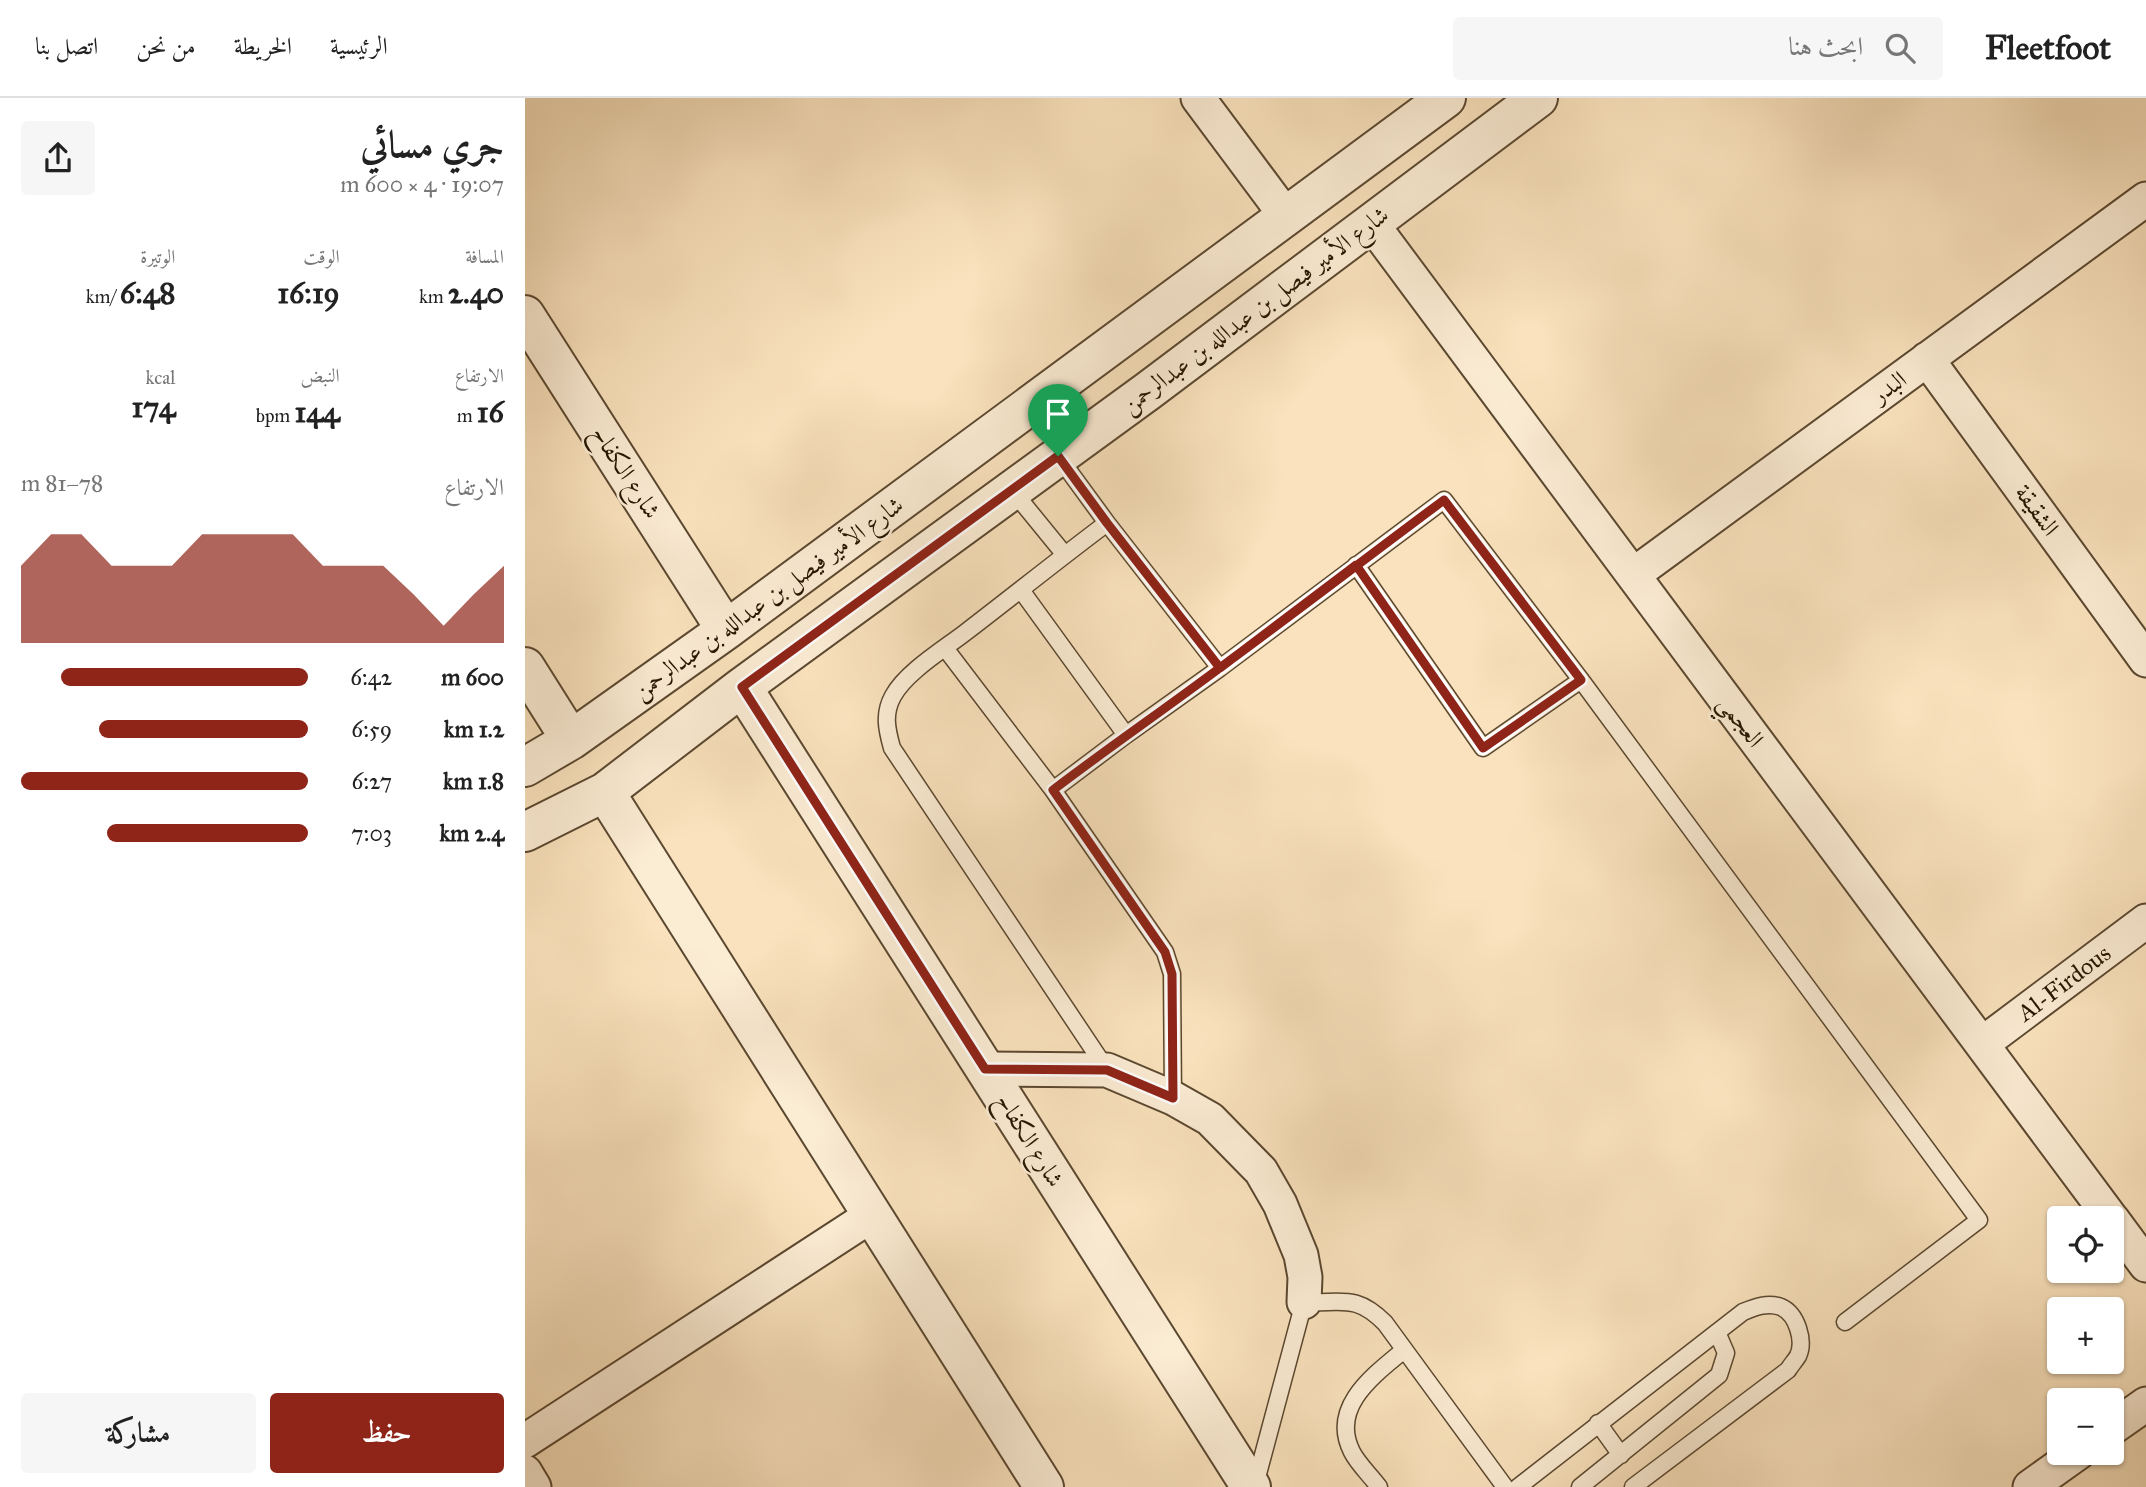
<!DOCTYPE html>
<html lang="ar">
<meta charset="utf-8">
<style>
body{margin:0;font-family:"IM FELL Great Primer",Amiri,serif;background:#f6f6f6;color:#222;direction:rtl;height:100vh;display:flex;flex-direction:column;font-size:26px;white-space:nowrap}
*{box-sizing:border-box;margin:0}
p{font-size:23px;color:#767676}
.icon{flex:none;width:38px;height:38px;fill:none;stroke:currentColor;stroke-width:2;stroke-linecap:round;stroke-linejoin:round}
.map{position:relative;flex:1;overflow:hidden;direction:ltr}
.side{display:flex;flex-direction:column;background:#fff;width:525px}
.side>*{flex:none}
.buttons{position:absolute;left:1522px;top:1108px;display:grid;gap:14px}
.buttons a{display:grid;place-items:center;width:77px;height:77px;border-radius:7px;background:#fff;box-shadow:0 2px 5px #0004;font-size:35px}
.pin{position:absolute;display:grid;place-items:center;width:60px;height:60px;color:#fff;margin:-72px -30px;border-radius:50% 50% 50% 0;rotate:-45deg;box-shadow:0 0 7px #0007}
.pin .icon{rotate:45deg}
.round{display:grid;place-items:center;flex:none;width:74px;height:74px;border-radius:7px;background:#f6f6f6}
.head{display:flex;align-items:center;justify-content:space-between;height:119px;padding:0 21px}
h1{font-size:38px;font-weight:700;line-height:52px}
.stats{display:grid;grid-template-columns:repeat(3,1fr);gap:10px;height:119px;padding:7px 21px}
.stats div{display:grid;align-content:center}
.stats b{font-size:30px;font-weight:700}
.stats small{font-size:19px;font-weight:400}
.stats p{font-size:19px}
.chart{height:196px;padding:14px 21px}
.chart p{display:flex;justify-content:space-between}
.chart svg{width:100%;height:126px;margin-top:7px;fill:#8f2418;opacity:.7}
.button{display:flex;gap:14px;margin-top:auto;padding:14px 21px}
.button a{flex:1;height:80px;border-radius:7px;background:#8f2418;color:#fff;font-size:28px;font-weight:700;line-height:80px;text-align:center}
.button a+a{background:#f6f6f6;color:#222}
ul{padding:0 21px;list-style:none;font-size:23px}
li{display:grid;grid-template-columns:112px 84px 1fr;align-items:center;height:52px}
li i{height:18px;border-radius:9px;background:#8f2418}
header{display:flex;align-items:center;gap:42px;box-sizing:border-box;height:98px;padding:0 35px;background:#fff;border-bottom:2px solid #e0e0e0}
header strong{font-size:33px}
nav{display:flex;gap:38px;margin-inline-start:auto;font-size:24px}
.search{width:490px;height:63px;background:#f6f6f6;display:flex;align-items:center;gap:18px;box-sizing:border-box;padding:0 24px;border-radius:7px;color:#767676;font-size:26px}
main{display:flex;flex:1;min-height:0}
.map>svg:first-child{display:block}
.lines{fill:none;stroke-linecap:round;stroke-linejoin:round}
.service-casing{stroke:#5b4830;stroke-width:19}
.minor-casing{stroke:#5b4830;stroke-width:37}
.tertiary-casing{stroke:#5b4830;stroke-width:42}
.service{stroke:#fbecd4;stroke-width:16}
.minor{stroke:#fbecd4;stroke-width:33}
.tertiary{stroke:#fbecd4;stroke-width:38}
.route-casing{stroke:#fff;stroke-width:14}
.route{stroke:#8f2418;stroke-width:9}
.labels{text-anchor:middle;dominant-baseline:central;stroke-width:5;stroke-linejoin:round;paint-order:stroke}
.street-label{font-size:24px;fill:#261501;stroke:#fbecd4}
</style>
<header>
<strong>Fleetfoot</strong>
<div class="search"><svg class="icon" aria-label="search" viewBox="0 0 24 24"><circle cx="10" cy="10" r="6"/><path d="M15 15l6 6"/></svg>ابحث هنا</div>
<nav><a>الرئيسية</a><a>الخريطة</a><a>من نحن</a><a>اتصل بنا</a></nav>
</header>
<main>
<div class="map">
<svg width="1621" height="1389" viewBox="0 0 1621 1389">
<rect width="100%" height="100%" fill="#f9e2bd"/>
<filter id="stains"><feTurbulence type="fractalNoise" baseFrequency=".00286" numOctaves="4"/><feColorMatrix values="0 0 0 0 .2 0 0 0 0 .09 0 0 0 0 .02 0 0 0 .5 -.17"/></filter>
<radialGradient id="worn" r=".72"><stop offset=".6" stop-color="#630" stop-opacity="0"/><stop offset="1" stop-color="#630" stop-opacity=".3"/></radialGradient>
<g class="lines">
<defs>
<path id="service" d="M533,358L582,425
M487,392L540,457
M831,467L958,650L1056,582
M496,492L601,637
M420,550L528,692L640,854L647,876L648,1000
M528,692L601,637L695,570
M582,972L367,650C362,632 358,616 368,598C381,574 419,551 441,534C488,498 534,461 582,425L695,570L919,402L1056,582L1454,1122L1320,1224
M1073,1325L1096,1357
M730,1387L779,1204C816,1206 830,1195 860,1225L980,1389
M854,1389C846,1378 833,1366 827,1354C804,1309 849,1277 879,1252
M993,1389L1218,1214C1230,1209 1243,1204 1256,1209C1272,1216 1280,1243 1273,1258C1270,1263 1266,1267 1263,1272L1108,1389
M1055,1389L1194,1277L1201,1255L1192,1234"/>
<path id="minor" d="M673,0L761,118
M847,126L1586,1120
M1402,261L1621,562
M1108,477L1621,101
M1457,946L1621,823
M460,971L582,972L648,1000L685,1021L736,1073L755,1106L776,1157L780,1179L779,1204
M1587,1121L1621,1167
M1587,1330L1621,1306
M0,1343L347,1117
M0,1374L9,1389
M1505,1389L1554,1354"/>
<path id="tertiary" d="M0,217L201,532
M0,569L46,642
M217,589L726,1389
M0,669L46,642L201,532L921,0
M80,694L519,1389
M0,734L80,694L217,589L623,293L1013,0"/>
</defs>
<use href="#service" class="service-casing"/>
<use href="#minor" class="minor-casing"/>
<use href="#tertiary" class="tertiary-casing"/>
<use href="#service" class="service"/>
<use href="#minor" class="minor"/>
<use href="#tertiary" class="tertiary"/>
</g>
<g class="lines">
<defs>
<path id="route" d="M533,358L217,589L460,971L582,972L648,1000L647,876L640,854L528,692C583,650 640,611 696,569C771,514 845,457 919,402L1056,582L958,650L831,467L695,570L582,425L533,358"/>
</defs>
<use href="#route" class="route-casing"/>
<use href="#route" class="route"/>
</g>
<g class="labels">
<g class="street-label">
<text transform="translate(730 212) rotate(-37)">شارع الأمير فيصل بن عبدالله بن عبدالرحمن</text>
<text transform="translate(1364 289) rotate(-36)">البدر</text>
<text transform="translate(101 374) rotate(57)">شارع الكفاح</text>
<text transform="translate(1512 412) rotate(54)">الشقيقة</text>
<text transform="translate(243 500) rotate(-36)">شارع الأمير فيصل بن عبدالله بن عبدالرحمن</text>
<text transform="translate(1216 623) rotate(53)">العجمي</text>
<text transform="translate(1539 885) rotate(-37)">Al-Firdous</text>
<text transform="translate(505 1042) rotate(58)">شارع الكفاح</text>
</g>
</g>
<rect width="100%" height="100%" filter="url(#stains)"/>
<rect width="100%" height="100%" fill="url(#worn)"/>
</svg>
<div class="buttons">
<a><svg class="icon" aria-label="locate" viewBox="0 0 24 24"><circle cx="12" cy="12" r="6"/><path d="M12 2v4M12 18v4M2 12h4M18 12h4"/></svg></a>
<a>+</a>
<a>−</a>
</div>
<div class="pin" style="left:533px;top:358px;background:#1e9e55"><svg class="icon" aria-label="arrive" viewBox="0 0 24 24"><path d="M6 21V4h12l-3 4 3 4H6"/></svg></div>
</div>
<section class="side">
<div class="head"><div><h1>جري مسائي</h1><p>19:07 · 4 × 600 m</p></div><a class="round"><svg class="icon" aria-label="share" viewBox="0 0 24 24"><path d="M12 15V3M7 8l5-5 5 5M5 13v7h14v-7"/></svg></a></div>
<div class="stats">
<div><p>المسافة</p><b>2.40<small> km</small></b></div>
<div><p>الوقت</p><b>16:19</b></div>
<div><p>الوتيرة</p><b>6:48<small> /km</small></b></div>
</div>
<div class="stats">
<div><p>الارتفاع</p><b>16<small> m</small></b></div>
<div><p>النبض</p><b>144<small> bpm</small></b></div>
<div><p>kcal</p><b>174</b></div>
</div>
<div class="chart"><p><span>الارتفاع</span>78–81 m</p>
<svg viewBox="0 0 160 44" preserveAspectRatio="none"><path d="M0 44V17L10 6L20 6L30 17L40 17L50 17L60 6L70 6L80 6L90 6L100 17L110 17L120 17L130 27L140 38L150 27L160 17V44z"/></svg>
</div>
<ul>
<li><b>600 m</b>6:42<i style="width:86%"></i></li>
<li><b>1.2 km</b>6:59<i style="width:73%"></i></li>
<li><b>1.8 km</b>6:27<i style="width:100%"></i></li>
<li><b>2.4 km</b>7:03<i style="width:70%"></i></li>
</ul>
<div class="button"><a>حفظ</a><a>مشاركة</a></div>
</section>
</main>
